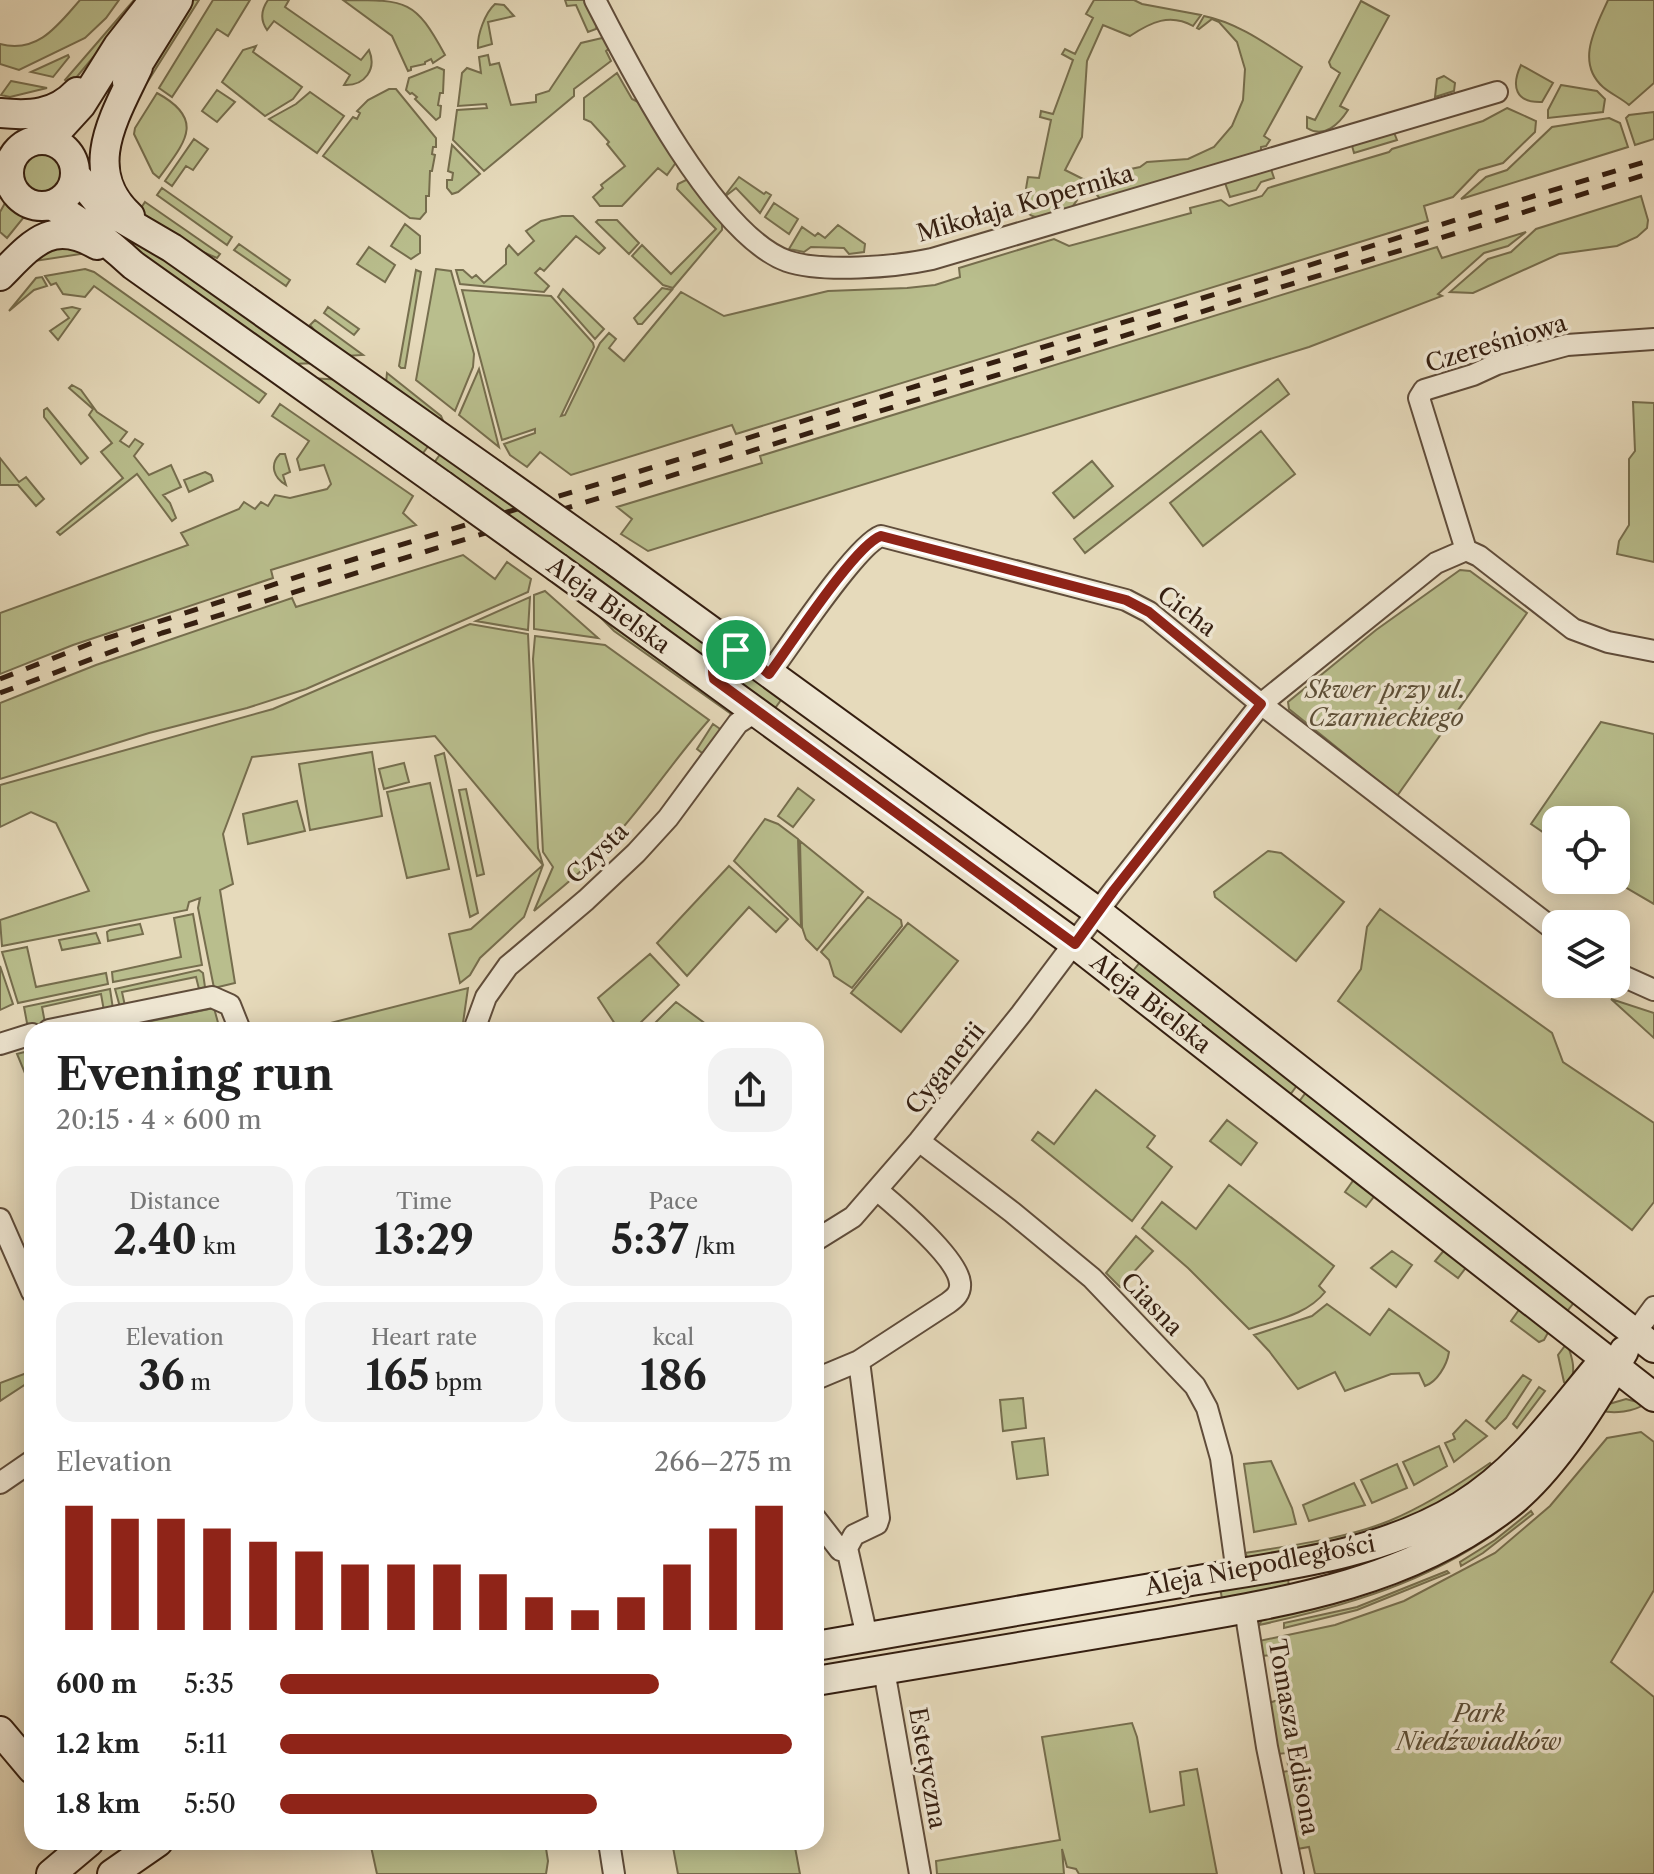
<!DOCTYPE html>
<meta charset="utf-8">
<style>
body{margin:0;font-family:"Libre Caslon Text",serif;background:#f2f2f2;color:#222;height:100vh;display:flex;flex-direction:column;font-size:30px;white-space:nowrap}
*{box-sizing:border-box;margin:0}
p{font-size:26px;color:#767676}
.icon{flex:none;width:44px;height:44px;fill:none;stroke:currentColor;stroke-width:2;stroke-linecap:round;stroke-linejoin:round}
.map{position:relative;flex:1;overflow:hidden}
.panel{position:absolute;left:24px;top:1022px;width:800px;height:828px;display:flex;flex-direction:column;background:#fff;border-radius:24px;box-shadow:0 4px 20px #0003}
.panel>*{flex:none}
.controls{position:absolute;left:1542px;top:806px;display:grid;gap:16px}
.controls a{display:grid;place-items:center;width:88px;height:88px;border-radius:16px;background:#fff;box-shadow:0 4px 20px #0003;font-size:40px}
.pin{position:absolute;display:grid;place-items:center;width:68px;height:68px;color:#fff;margin:-34px;border:4px solid #fff;border-radius:50%;box-shadow:0 2px 8px #0007}
.round{display:grid;place-items:center;flex:none;width:84px;height:84px;border-radius:24px;background:#f2f2f2}
.overview{display:flex;align-items:center;justify-content:space-between;height:136px;padding:0 32px}
h1{font-size:44px;font-weight:700;line-height:60px}
.figures{display:grid;grid-template-columns:repeat(3,1fr);gap:12px;height:136px;padding:8px 32px}
.figures div{display:grid;align-content:center;border-radius:20px;background:#f2f2f2;text-align:center}
.figures b{font-size:40px;font-weight:700}
.figures small{font-size:22px;font-weight:400}
.figures p{font-size:22px}
.chart{height:224px;padding:16px 32px}
.chart p{display:flex;justify-content:space-between}
.chart svg{width:100%;height:144px;margin-top:8px;stroke:#8f2418;stroke-width:6}
ul{padding:0 32px;list-style:none;font-size:26px}
li{display:grid;grid-template-columns:128px 96px 1fr;align-items:center;height:60px}
li i{height:20px;border-radius:10px;background:#8f2418}
.map>svg:first-child{display:block}
.green{fill:#b9be8d;stroke:#766e4e;stroke-width:2}
.lines{fill:none;stroke-linecap:round;stroke-linejoin:round}
.street-casing{stroke:#604d3b;stroke-width:24}
.secondary-casing{stroke:#341e10;stroke-width:32}
.street{stroke:#efe7d3;stroke-width:20}
.secondary{stroke:#efe7d3;stroke-width:28}
.rail{stroke:#341e10;stroke-width:5;stroke-dasharray:14 14;stroke-linecap:butt}
.secondary-bridge-casing{stroke:#341e10;stroke-width:32;stroke-linecap:butt}
.secondary-bridge{stroke:#efe7d3;stroke-width:28}
.route-casing{stroke:#fff;stroke-width:16}
.route{stroke:#8f2418;stroke-width:10}
.labels{text-anchor:middle;dominant-baseline:central;stroke-width:7;stroke-linejoin:round;paint-order:stroke}
.street-label{font-size:24px;fill:#341e10;stroke:#efe7d3}
.park-label{font-size:24px;font-style:italic;fill:#5c4e36;stroke:#efe7d3}
</style>
<div class="map">
<svg width="1654" height="1874" viewBox="0 0 1654 1874">
<rect width="100%" height="100%" fill="#e6dabb"/>
<filter id="stains"><feTurbulence type="fractalNoise" baseFrequency=".0025" numOctaves="4"/><feColorMatrix values="0 0 0 0 .2 0 0 0 0 .09 0 0 0 0 .02 0 0 0 .5 -.17"/></filter>
<radialGradient id="worn" r=".72"><stop offset=".6" stop-color="#630" stop-opacity="0"/><stop offset="1" stop-color="#630" stop-opacity=".3"/></radialGradient>
<path class="green" d="M80,0H119L106,18L85,38L19,70L0,64V44C38,54 58,25 80,0Z
M134,0H141L70,85L65,80Z
M189,0H199L123,121L120,118Z
M213,0H250L228,36L217,29L172,97L159,88Z
M268,0H289L285,7L361,60L369,50C377,69 365,86 344,85L350,75L274,21L267,30C260,20 261,10 268,0Z
M343,0C408,0 415,0 445,55L433,63L431,59L425,62V64L411,67V70L408,71L392,36Z
M565,0H588L598,20L596,29L588,32L576,5L567,6Z
M1094,0H1134L1142,4L1201,15L1193,26C1170,13 1151,22 1130,36L1103,25L1087,61L1082,137L1065,170L1087,181C1082,190 1078,202 1070,209C1064,214 1054,214 1046,216C1018,223 1025,194 1028,177L1039,178L1051,120L1040,117L1041,111L1053,114L1073,60L1062,54L1065,49L1075,54L1093,18L1086,14Z
M1608,0H1654V83L1629,105C1621,98 1611,94 1603,87C1575,62 1596,27 1608,0Z
M1361,1L1389,16L1340,106L1348,110C1339,124 1324,139 1307,128V117L1315,120L1340,73L1331,67L1329,62Z
M495,4L504,5L514,16L488,22L492,44L478,48C477,35 485,13 495,4Z
M1204,16C1240,23 1272,48 1302,67L1264,136L1270,140L1266,146L1261,147V153L1102,201L1097,195L1107,174L1140,167L1147,162L1188,159L1214,147L1232,126L1243,100L1245,69L1237,42L1219,22L1212,19L1199,29L1197,28Z
M602,38L606,39L611,47L606,51L611,61L574,89V96L484,171L453,140L457,110L487,108L486,104L458,106L462,73L467,68L481,73L479,57L488,55L490,65L499,63L511,105L536,102V95L549,91L581,43Z
M256,46L253,52L302,87L293,99L265,116L222,82L243,50Z
M68,55L69,57L53,77L31,72Z
M1521,65L1553,83L1542,102C1515,103 1511,86 1521,65Z
M437,67L444,70L443,93H440L438,105L441,106L440,117L436,120L415,99L417,97L412,93L410,94L406,90L409,78Z
M617,73L632,99L646,106L677,161L667,175L658,168L622,206H600L593,197L603,188L601,185L625,166L607,144L609,142L591,122L584,119V98Z
M1444,76L1455,83L1454,91L1435,97L1437,79Z
M11,81L47,88L10,97L1,95Z
M1561,85L1597,91L1605,99L1603,112L1548,118V110Z
M389,89H396L436,138V147H433L432,154L435,155L432,171H430L429,196H426V212L420,219L410,218L323,156L353,117L357,119L360,113L357,111L368,100Z
M217,90L235,102L217,122L202,111Z
M310,92L344,116L317,153L269,119L296,104Z
M157,93C207,120 184,143 159,178L153,173L134,134L135,128Z
M1507,108L1536,121L1535,132L1503,163L1479,170L1453,197L1424,206L1428,221L736,434L732,425L571,475L540,452L527,467L510,455L504,444L535,433V429L502,440L462,290L551,296L593,343L594,347L561,416L565,415L600,343L609,333L616,339L609,348L624,361L681,292L724,316L828,291L907,288L935,285L960,277L959,268L1054,239L1069,246L1191,213L1190,208L1221,200L1229,206L1262,196L1268,188L1389,152L1392,149L1483,121Z
M1654,112V139L1635,145L1626,118L1629,115Z
M1609,118L1620,123L1628,147L1461,199L1486,177L1507,170L1552,127Z
M1393,130L1397,140L1354,153L1351,142Z
M194,139L208,149L193,170L186,166L172,186L165,181Z
M452,145L480,174L458,192L452,194L447,188V180H452L453,173L448,171Z
M19 172a23 23 0 1 1 46 0a23 23 0 1 1-46 0Z
M1271,169L1274,178L1261,182L1256,190L1230,197L1224,180Z
M739,177L764,194L766,192L771,195L760,213L736,188L723,198Z
M688,179L722,221V230L673,288L663,285L632,256L642,245L671,274L716,229L677,189L678,184Z
M162,188L232,237L227,245L157,195Z
M1641,196L1648,220L1647,228L1637,237L1617,246L1559,254L1473,293L1450,292L1488,259L1511,252L1536,229Z
M145,202L220,254L217,258L196,249L139,211Z
M5,203L24,217L7,238L0,232V212Z
M774,203L798,219L789,234L765,217Z
M562,216H573L605,248L599,254L576,236L544,271L540,268L535,273L549,286L544,292L460,284L456,270H463L472,278L476,275L484,283L506,264V249L509,245L518,255L534,241L526,231L541,221Z
M598,220H617L639,243L629,254L596,222Z
M405,224L420,236V253L411,259L391,246Z
M838,225L865,244L864,252L849,254L844,248L811,247L804,252L789,249L802,227L815,236L818,233L825,238Z
M123,228L318,363L290,364L114,239Z
M1526,232L1508,246L1484,253L1438,294L1442,296L1309,347L648,551L621,534L632,519L617,507L762,463L760,456L1437,247L1442,258Z
M49,240L87,253L35,261Z
M239,244L290,280L286,286L234,250Z
M369,247L395,265L385,282L357,264Z
M85,269L94,272L266,394L259,403L94,286L85,297L63,294L56,283L51,285L45,276Z
M436,269L451,271L474,354L473,367L455,411L416,380Z
M416,270L421,272L405,368H401L399,366Z
M42,277L47,286L34,290L9,311L36,278Z
M662,288L672,290L642,324H638L634,318Z
M563,289L604,329L595,339L558,297Z
M72,307L80,309L58,340L50,331L69,318L62,309Z
M328,307L359,329L354,335L324,313Z
M315,320L363,355L345,356L324,342L310,325Z
M479,369L499,447L459,415Z
M387,373L441,416L444,423L386,383Z
M309,378L344,380L432,441L420,457Z
M1278,379L1289,394L1085,553L1074,539Z
M72,385L81,390L97,412L127,432L120,441L129,447L135,439L143,444L134,456L149,475L171,465L181,487L163,495L170,503L176,518L172,521L137,474L60,535L57,532L123,478L101,452L112,443L89,415L93,409L69,388Z
M1633,402L1654,403V562L1617,554L1619,541L1629,525V459L1635,451Z
M280,404L413,496L403,513L416,525L271,570L273,578L73,645L0,674V613L188,545L181,533L239,509L244,502L255,509L261,502L268,506L275,495L290,498L327,489L331,484L324,465L300,470L297,459L309,441L272,416Z
M47,408L88,458L81,464L44,417V410Z
M1261,431L1295,474L1203,546L1170,503Z
M444,449L716,643L708,649L705,659L431,467Z
M280,454H285L290,472L283,475L286,485C274,478 269,465 280,454Z
M0,458L19,482L26,477L44,499L36,506L18,485H0Z
M1092,461L1113,486L1074,518L1053,493Z
M205,472L211,475L213,481L189,492L184,480Z
M463,555L495,579L507,562L531,579L528,592L306,689L247,708L149,733L0,779V703L96,665L292,598L296,607Z
M1460,570L1470,571L1527,613L1397,796L1289,709L1288,702L1376,630Z
M545,591L598,638L534,629V595Z
M530,597L528,630L476,621Z
M593,610L735,707L734,716L614,631Z
M470,624L528,634L538,848L543,865L524,917L480,958L470,975L460,983L449,934L471,929L543,865L435,736L252,757L223,834L233,884L220,890L235,983L214,988L198,908L200,898L189,902L187,910L2,946L0,920L89,891L56,823L31,812L0,827V785L273,709Z
M535,636L605,645L709,720C675,758 647,802 612,840C589,866 561,888 534,911L553,867L543,852L533,659Z
M727,658L786,693L773,711L721,673L722,664Z
M1601,722L1654,734V904L1613,880H1616V820H1556V841L1531,824Z
M713,724L723,731L706,756L697,749Z
M372,752L382,816L310,830L299,764Z
M444,753L478,913L470,917L435,756Z
M404,763L409,782L384,789L379,769Z
M430,783L449,869L407,878L387,792Z
M798,788L814,800L793,827L778,816Z
M466,789L484,874L477,876L459,790Z
M297,801L305,831L248,844L243,814Z
M765,819L778,824L798,839L801,927L734,861Z
M800,841L863,892L817,950L806,939L802,927Z
M1268,851L1281,853L1344,902L1296,961L1215,897L1214,892Z
M729,866L788,919L776,932L749,907L687,976L657,943Z
M868,897L901,920L902,926L852,988L834,976L829,960L821,952Z
M1380,909L1552,1033L1563,1062L1654,1123V1202L1632,1230L1338,1001L1361,969L1367,927Z
M193,914L202,965L113,982L112,972L181,957L174,918Z
M908,923L958,961L901,1032L851,993Z
M140,924L143,934L108,941L107,932L110,930Z
M96,933L100,943L62,950L59,940Z
M27,947L36,987L106,973L108,984L18,1003L2,952Z
M650,954L679,985L633,1030H619L598,998Z
M1141,961L1298,1084L1287,1099L1129,976Z
M0,966L13,1004L0,1010Z
M199,970L203,973L205,987L199,989L196,977L122,992L125,1006L120,1007L115,989Z
M468,988L462,1030H303Z
M110,989L113,1009L104,1011L101,994L42,1007L45,1023L32,1026L27,1023L24,1007Z
M1611,999L1654,1013V1038Z
M676,1002L714,1030H648Z
M214,1008L220,1030H128L127,1026Z
M32,1050V1090L17,1054Z
M1096,1090L1155,1136L1147,1147L1172,1167L1132,1221L1032,1140L1038,1132L1054,1144Z
M1307,1091L1576,1300L1564,1315L1295,1107Z
M1227,1120L1257,1143L1241,1165L1210,1141Z
M1355,1178L1376,1194L1366,1207L1345,1192Z
M1229,1185L1334,1266L1319,1286L1325,1292C1307,1315 1275,1320 1249,1329L1188,1268L1142,1228L1162,1202L1196,1229Z
M1136,1236L1153,1251L1120,1287L1106,1273Z
M1446,1248L1468,1265L1458,1278L1435,1261Z
M1392,1251L1412,1265L1396,1287L1371,1268Z
M1327,1304L1370,1335L1389,1309L1449,1352C1447,1365 1437,1382 1425,1386L1419,1373L1391,1374L1345,1391L1335,1372L1298,1389L1269,1351L1254,1335L1312,1316Z
M1521,1307L1550,1329L1544,1340L1539,1342L1511,1321Z
M1567,1343C1572,1357 1577,1371 1569,1385L1564,1382L1558,1355Z
M32,1371V1380L0,1401V1383Z
M1523,1375L1531,1380L1506,1418L1495,1429L1486,1421Z
M1539,1387L1545,1391L1517,1428L1513,1424Z
M1023,1398L1026,1428L1003,1431L1000,1400Z
M1626,1399L1645,1404C1635,1411 1613,1415 1601,1410L1609,1404Z
M1466,1420L1487,1436L1454,1462L1445,1443L1455,1439L1453,1434Z
M1641,1432L1654,1442V1590L1611,1662L1654,1697V1874H1315L1309,1847L1297,1849L1281,1772L1289,1771L1286,1753L1278,1754L1269,1703L1278,1700L1272,1655L1262,1656L1259,1641L1335,1625L1404,1601L1495,1553L1550,1506L1607,1438Z
M1044,1438L1048,1475L1017,1479L1012,1442Z
M1439,1446L1447,1466L1414,1485L1403,1462Z
M1271,1461L1292,1508L1296,1524L1254,1532L1244,1464Z
M1490,1463L1496,1468L1450,1501L1324,1551L1249,1560L1245,1553C1293,1545 1344,1539 1389,1521C1425,1506 1458,1485 1490,1463Z
M1397,1464L1407,1488L1372,1503L1361,1480Z
M1354,1483L1365,1505L1309,1521L1303,1505Z
M1522,1504L1527,1509C1447,1576 1360,1603 1259,1625L1263,1618Z
M1531,1511L1533,1514L1483,1553L1461,1566L1460,1562L1495,1540Z
M1447,1571L1449,1573L1357,1610L1284,1628V1623L1357,1607Z
M1288,1579L1289,1586L1223,1605L1219,1581Z
M1132,1723L1137,1737L1150,1812L1184,1805L1180,1772L1197,1769L1217,1874H1079L1076,1869L1067,1867L1062,1849L1064,1874H937L936,1861L1060,1840L1042,1737Z
M370,1842H545L548,1861L546,1874H377Z
M672,1842H794L800,1874H678Z"/>
<g class="lines">
<defs>
<path id="street" d="M595,0C630,68 715,235 787,261C822,273 895,267 932,259L1497,92
M1466,550L1419,398L1424,390L1473,375L1497,364L1567,345L1654,339
M769,674C790,646 856,545 881,536L1126,600L1149,612L1261,704L1556,931
M1616,973L1654,990
M49,1030L212,997L230,1005L240,1030
M474,1030L486,997L508,966L586,900L636,853L668,818L738,723L757,711
M0,1044L32,1034
M919,1141L1012,1212L1092,1278L1195,1386L1207,1408L1221,1458L1237,1573
M0,1219L32,1292
M816,1240L853,1217L919,1141L1021,1014L1114,890L1261,704L1436,563L1466,550L1479,556L1573,629L1608,642L1654,651
M1635,1333L1654,1307
M859,1361L879,1518L877,1524L854,1535L847,1548L867,1637
M816,1379L859,1361L948,1303C955,1298 961,1293 960,1283C958,1258 896,1206 877,1190
M0,1483L32,1461
M816,1519L840,1550
M1245,1609L1267,1747L1293,1874
M884,1670L920,1874
M609,1842L614,1874"/>
<path id="secondary" d="M127,82L178,0
M0,113C30,116 55,115 77,92
M9 173a33 33 0 1 1 66 0a33 33 0 1 1-66 0Z
M49,140L81,105L118,46L154,0
M75,174L102,207L172,248L494,475
M51,205C82,221 107,241 133,265L442,485
M130,216C80,170 115,116 138,67
M0,276C31,245 51,218 97,245
M608,556L1098,912L1654,1348
M558,568L1075,944L1654,1397
M816,1646C936,1625 1055,1604 1175,1584C1270,1567 1377,1558 1461,1506C1522,1468 1558,1414 1604,1360
M816,1681C925,1662 1035,1645 1145,1626C1272,1604 1404,1587 1508,1505C1552,1471 1597,1399 1624,1351
M0,1731L32,1769
M51,1874L89,1842
M112,1874L158,1842"/>
</defs>
<use href="#street" class="street-casing"/>
<use href="#secondary" class="secondary-casing"/>
<use href="#street" class="street"/>
<use href="#secondary" class="secondary"/>
<path class="rail" d="M0,679L92,643L319,570L1654,159
M0,693L162,633L1654,172"/>
<defs>
<path id="secondary-bridge" d="M494,475L608,556
M442,485L558,568"/>
</defs>
<use href="#secondary-bridge" class="secondary-bridge-casing"/>
<use href="#secondary-bridge" class="secondary-bridge"/>
</g>
<g class="lines">
<defs>
<path id="route" d="M881,536L1126,600L1149,612L1261,704L1114,890L1075,944L714,679C711,665 715,643 736,650C747,653 760,667 769,674C790,646 855,545 881,536Z"/>
</defs>
<use href="#route" class="route-casing"/>
<use href="#route" class="route"/>
</g>
<g class="labels">
<g class="street-label">
<text transform="translate(1025 203) rotate(-16)">Mikołaja Kopernika</text>
<text transform="translate(1496 343) rotate(-17)">Czereśniowa</text>
<text transform="translate(609 605) rotate(36)">Aleja Bielska</text>
<text transform="translate(1187 611) rotate(37)">Cicha</text>
<text transform="translate(597 853) rotate(-44)">Czysta</text>
<text transform="translate(1151 1003) rotate(38)">Aleja Bielska</text>
<text transform="translate(945 1068) rotate(-51)">Cyganerii</text>
<text transform="translate(1152 1304) rotate(46)">Ciasna</text>
<text transform="translate(1260 1565) rotate(-11)">Aleja Niepodległości</text>
<text transform="translate(1294 1737) rotate(80)">Tomasza Edisona</text>
<text transform="translate(928 1768) rotate(80)">Estetyczna</text>
</g>
<g class="park-label">
<text x="1386" y="689">Skwer przy ul.<tspan x="1386" dy="28">Czarnieckiego</tspan></text>
<text x="1479" y="1713">Park<tspan x="1479" dy="28">Niedźwiadków</tspan></text>
</g>
</g>
<rect width="100%" height="100%" filter="url(#stains)"/>
<rect width="100%" height="100%" fill="url(#worn)"/>
</svg>
<div class="controls">
<a><svg class="icon" aria-label="locate" viewBox="0 0 24 24"><circle cx="12" cy="12" r="6"/><path d="M12 2v4M12 18v4M2 12h4M18 12h4"/></svg></a>
<a><svg class="icon" aria-label="layers" viewBox="0 0 24 24"><path d="M12 4l9 5-9 5-9-5zM3 14l9 5 9-5"/></svg></a>
</div>
<div class="pin" style="left:736px;top:650px;background:#1e9e55"><svg class="icon" aria-label="arrive" viewBox="0 0 24 24"><path d="M6 21V4h12l-3 4 3 4H6"/></svg></div>
<section class="panel">
<div class="overview"><div><h1>Evening run</h1><p>20:15 · 4 × 600 m</p></div><a class="round"><svg class="icon" aria-label="share" viewBox="0 0 24 24"><path d="M12 15V3M7 8l5-5 5 5M5 13v7h14v-7"/></svg></a></div>
<div class="figures">
<div><p>Distance</p><b>2.40<small> km</small></b></div>
<div><p>Time</p><b>13:29</b></div>
<div><p>Pace</p><b>5:37<small> /km</small></b></div>
</div>
<div class="figures">
<div><p>Elevation</p><b>36<small> m</small></b></div>
<div><p>Heart rate</p><b>165<small> bpm</small></b></div>
<div><p>kcal</p><b>186</b></div>
</div>
<div class="chart"><p><span>Elevation</span>266–275 m</p>
<svg viewBox="0 0 160 44" preserveAspectRatio="none"><path d="M5 44V6M15 44V10M25 44V10M35 44V13M45 44V17M55 44V20M65 44V24M75 44V24M85 44V24M95 44V27M105 44V34M115 44V38M125 44V34M135 44V24M145 44V13M155 44V6"/></svg>
</div>
<ul>
<li><b>600 m</b>5:35<i style="width:74%"></i></li>
<li><b>1.2 km</b>5:11<i style="width:100%"></i></li>
<li><b>1.8 km</b>5:50<i style="width:62%"></i></li>
</ul>
</section>
</div>
